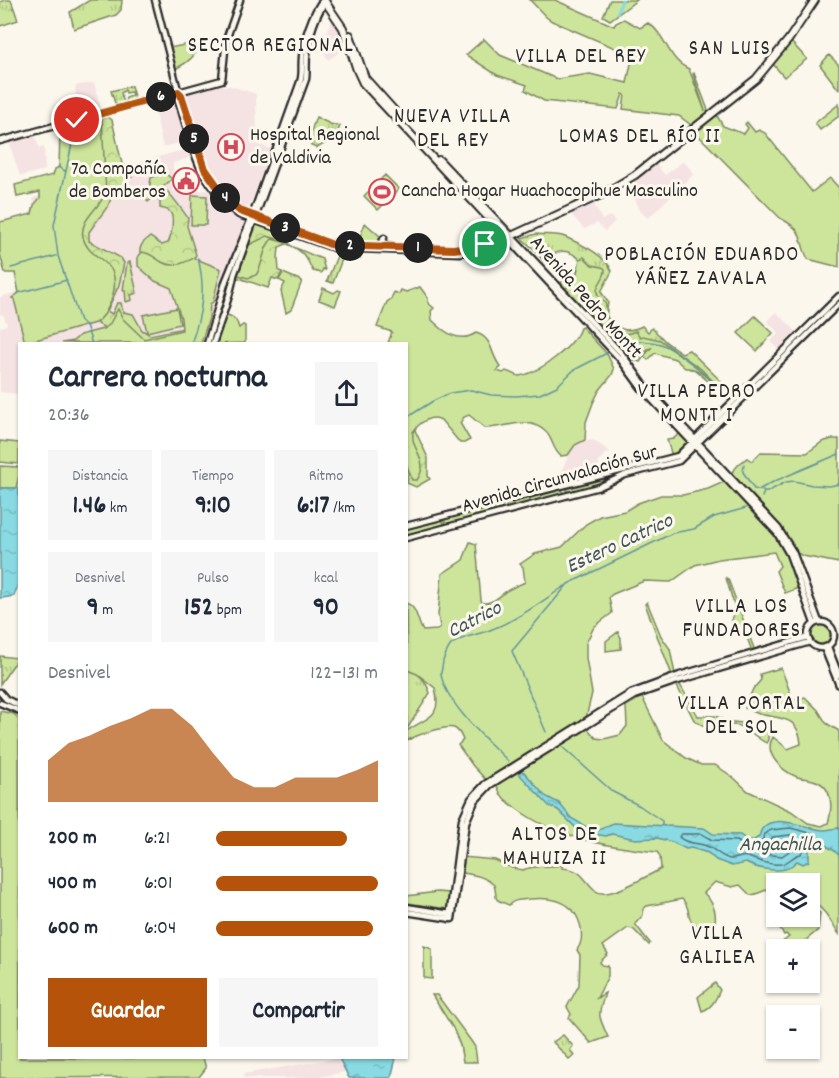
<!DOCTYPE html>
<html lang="es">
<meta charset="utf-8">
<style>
body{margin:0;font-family:Dekko,sans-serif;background:#f6f6f7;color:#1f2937;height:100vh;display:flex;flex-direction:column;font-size:22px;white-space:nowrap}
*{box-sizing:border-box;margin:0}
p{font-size:20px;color:#747a83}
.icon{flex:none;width:33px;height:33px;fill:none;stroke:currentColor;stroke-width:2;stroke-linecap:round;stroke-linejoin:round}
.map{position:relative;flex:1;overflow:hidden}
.details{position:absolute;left:18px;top:342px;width:390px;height:717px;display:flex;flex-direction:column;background:#fff;border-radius:0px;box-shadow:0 2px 4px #0004}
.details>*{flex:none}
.controls{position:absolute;left:766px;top:873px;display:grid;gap:12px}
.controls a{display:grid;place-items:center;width:54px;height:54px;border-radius:0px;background:#fff;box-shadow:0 2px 4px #0004;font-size:30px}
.pin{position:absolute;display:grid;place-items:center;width:51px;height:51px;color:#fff;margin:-26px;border:3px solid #fff;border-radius:50%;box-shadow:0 2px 6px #0007}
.km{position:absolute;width:30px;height:30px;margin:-15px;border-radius:50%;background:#222;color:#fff;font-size:16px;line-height:30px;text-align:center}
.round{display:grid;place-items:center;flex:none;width:63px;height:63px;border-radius:0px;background:#f6f6f7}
.head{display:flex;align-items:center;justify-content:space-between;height:102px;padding:0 30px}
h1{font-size:33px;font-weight:800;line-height:45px}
.figures{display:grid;grid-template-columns:repeat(3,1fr);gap:9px;height:102px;padding:6px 30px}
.figures div{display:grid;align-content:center;border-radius:0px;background:#f6f6f7;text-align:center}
.figures b{font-size:26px;font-weight:800}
.figures small{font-size:16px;font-weight:400}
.figures p{font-size:16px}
.chart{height:168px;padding:12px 30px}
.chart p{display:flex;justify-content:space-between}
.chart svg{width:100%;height:108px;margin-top:6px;fill:#b45309;opacity:.7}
.primary-button{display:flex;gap:12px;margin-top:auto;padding:12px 30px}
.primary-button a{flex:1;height:69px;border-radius:0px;background:#b45309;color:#fff;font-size:24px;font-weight:800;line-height:69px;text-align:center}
.primary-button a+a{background:#f6f6f7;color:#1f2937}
ul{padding:0 30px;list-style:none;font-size:20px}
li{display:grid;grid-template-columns:96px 72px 1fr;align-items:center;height:45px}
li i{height:15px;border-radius:8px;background:#b45309}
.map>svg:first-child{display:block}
.built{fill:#f5e2e3}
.grass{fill:url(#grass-tufts);stroke:#7c8863;stroke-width:1.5}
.forest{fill:url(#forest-crowns);stroke:#7c8863;stroke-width:1.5}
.park{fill:#cde59b;stroke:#7c8863;stroke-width:1.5}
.water{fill:url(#water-ripples);stroke:#639499;stroke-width:1.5}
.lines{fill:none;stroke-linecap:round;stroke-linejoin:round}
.shore{stroke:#517175;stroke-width:1.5}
.stream{stroke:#639499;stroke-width:1.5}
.canal{stroke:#89dae3;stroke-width:3}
.secondary-casing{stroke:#2b2b2b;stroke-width:9}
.primary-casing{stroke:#2b2b2b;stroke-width:10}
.secondary{stroke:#fbf7ec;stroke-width:4.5}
.primary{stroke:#fbf7ec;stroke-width:6}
.route-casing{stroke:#fff;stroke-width:12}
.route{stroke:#b45309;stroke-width:8}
.labels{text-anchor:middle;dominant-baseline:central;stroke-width:6;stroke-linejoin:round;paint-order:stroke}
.poi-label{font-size:20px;fill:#2b2b2b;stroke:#fbf7ec;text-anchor:start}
.street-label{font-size:20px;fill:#2b2b2b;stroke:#fbf7ec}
.neighbourhood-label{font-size:21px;letter-spacing:1.5px;fill:#2b2b2b;stroke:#fbf7ec}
.water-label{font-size:21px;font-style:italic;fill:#425759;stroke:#fbf7ec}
</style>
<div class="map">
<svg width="839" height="1078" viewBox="0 0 839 1078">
<defs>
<pattern id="grass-tufts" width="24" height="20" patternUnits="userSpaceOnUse" patternTransform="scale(1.5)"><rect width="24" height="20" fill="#cde59b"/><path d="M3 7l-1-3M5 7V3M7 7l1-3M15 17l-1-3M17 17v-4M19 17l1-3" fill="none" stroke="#b0c586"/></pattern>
<pattern id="forest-crowns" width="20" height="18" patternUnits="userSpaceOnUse" patternTransform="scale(1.5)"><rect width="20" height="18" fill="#cde59b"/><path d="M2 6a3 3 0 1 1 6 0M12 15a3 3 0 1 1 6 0" fill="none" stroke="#b0c586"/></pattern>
<pattern id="water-ripples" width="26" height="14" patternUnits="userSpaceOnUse" patternTransform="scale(1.5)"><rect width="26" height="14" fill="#89dae3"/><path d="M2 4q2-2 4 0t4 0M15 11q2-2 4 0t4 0" fill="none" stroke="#76bbc3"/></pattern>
</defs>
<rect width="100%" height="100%" fill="#fbf7ec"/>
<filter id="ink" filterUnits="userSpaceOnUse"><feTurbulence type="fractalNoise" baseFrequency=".0167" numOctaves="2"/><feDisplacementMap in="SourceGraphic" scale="12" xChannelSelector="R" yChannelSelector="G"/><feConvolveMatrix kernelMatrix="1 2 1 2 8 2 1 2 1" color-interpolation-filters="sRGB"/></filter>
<g filter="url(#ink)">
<path class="built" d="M333,17L338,23L347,47L328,60L323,50L320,49Z
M94,83L101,111L76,118L74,113L78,110L75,88L78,85Z
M215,86H230L256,94L257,144L271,149L248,210L246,211L232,203L208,172L201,157L183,96L184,93Z
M174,97L187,141L163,147L153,105L154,102Z
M110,114L123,167L190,148L192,157L173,163V191L211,190L229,211L247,220L224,279L204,343L20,344L19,394L0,392V327L7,325L3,314L0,315V297L18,292L15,273L9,274L4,271L0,254V221L36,212L33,198L39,196V191L17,197L15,185L55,174L63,154L60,127Z
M35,135L39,148L44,147L45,170L20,176L9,142Z
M684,161L694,174L648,218L641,212L631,191L635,179H638V177L655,163L665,175Z
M593,202L602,220L610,216L615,221L605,231L597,223L584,229L570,213Z
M776,312L797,332L778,350L771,341L779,333L767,321Z
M593,440L610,452L605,454L598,462L601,473L565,483L561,472L574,443Z
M339,1058H345V1072L313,1078H244L243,1074Z"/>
<path class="grass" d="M5,0H11L18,20L0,26V2Z
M90,0H122L121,10L116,15L74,29L70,12Z
M131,86L135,100L125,103L126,98L132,96L131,92L126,93L125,90L121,93L124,104L116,106L111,91Z
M316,117L330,124L340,126L335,138L317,148L311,146L309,137Z
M536,234C545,235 558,234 565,237C580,244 605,254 612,271L601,292L608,302L606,316C617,329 626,334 642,326L648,332L652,328L666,342L682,353L689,350L726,386L727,396L726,397L694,369H690L660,348H650L640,362L633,359L560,283L576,270L582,261C568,248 557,248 544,262L535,250L521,238Z
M339,251L363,252L360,259L344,254L333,283L327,281Z
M130,262L137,293L131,295L132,300L126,302L125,290H123L127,263Z
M283,273L302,281L291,310L286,313L281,291L285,283L279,280Z
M0,656L18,658L0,684Z
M407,668C419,672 426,681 430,693L407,729Z
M563,1035L573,1046L570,1050L574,1055L569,1059L553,1042Z"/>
<path class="forest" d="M108,117L112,120L122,164L131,168L132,177L128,180V185L112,196L108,206L89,232V241L121,258L124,263L119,285L107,311L112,314L117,303H121L123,312L133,314L142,330L150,335L184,328L182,296L141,259C138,248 141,243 150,237L162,245L168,243C171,237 175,218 170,212C168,209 163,209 160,208V202L155,196L148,202L145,198L148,195L151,178L159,174L158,167L163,165L166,174L172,179L163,187C173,196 180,207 188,218L187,226L196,255L191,261L193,331L147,342L103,327L92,320L77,213L94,155L93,122Z
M255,222L292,236L289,243L279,247L278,258L279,271L282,272L278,280L272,278L268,288L236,277Z
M414,428L428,458V476L430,479L416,487L407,483C407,465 405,443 414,428Z
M0,466L19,467V476L16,488H0Z"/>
<path class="park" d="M530,0H555L614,26L616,23L624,19L640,28L648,23C667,35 667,60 689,69L705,111L693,74L694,73L708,110L706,114L708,120L716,114L723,126L744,134L748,128L745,124L747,122L755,132L759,130L765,133L812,192L830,178L839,188V267L808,259C796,237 808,233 780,218L695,132L699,127L696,122L691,125L679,116L623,109L625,95L623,94L618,109L544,101L525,90L527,85L497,75L466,55L484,39L500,55L557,79L590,74L627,83L632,59L629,54L552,21L546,17Z
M610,0H637L610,20L603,16Z
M790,41L807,59L784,77L772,63Z
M199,42L201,44C195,57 187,63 175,69L169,48Z
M829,55L839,65V90L820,65Z
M839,104V116L820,130L815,123Z
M102,121L106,193C100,207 79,220 83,237C89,264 126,256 111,301C107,310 104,318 95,323L25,343L14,299L12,298L19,293L15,273H5L0,254V222L32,214L34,205L40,198V192L17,197L15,185L53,175L55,169L59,167L60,131Z
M385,175L399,189L378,210L364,196Z
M192,195L207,196L206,225H191Z
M365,223L389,244L388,245H357Z
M267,236L288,242L291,246L322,259L325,270L323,269L321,273L313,271C310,266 309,262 306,258C299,247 284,242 272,239C262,248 264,264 256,275L248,278L238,275L249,245Z
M142,252C150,253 154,257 160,261C173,269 183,263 194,258L221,269L213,302L210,304L209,318L201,343H62L73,341L80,335L103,329L109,325L118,309L123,319L144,339L182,330L181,318L171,288L155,281L138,266V257Z
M584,257L592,265L602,267L605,269C606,278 597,283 597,291C597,298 601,298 605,303C607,307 606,313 607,317C611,333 622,337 636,331L640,337L643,336L660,340L701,369L727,395L726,386L736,396L731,402C719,391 703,366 685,368L675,359L655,353L648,360L644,356L651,348C643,350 642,359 635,361L619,350L564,291L576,277L580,259Z
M420,287L428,298V303L434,308L431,311L432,320C444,332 459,344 476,333C494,338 490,356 501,367L497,371L503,373L506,371L519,376C539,373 574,347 580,328L582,327L607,354L614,369L612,375L599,391L593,403L586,422L585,440L575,445L568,455L561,456C553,451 553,439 546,432C528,414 505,429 485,428L469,415L464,417L460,423L470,440L464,443H460L441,420C431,414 419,423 413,432C410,451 431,459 417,480H412L406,463V344L388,343L392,332L377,327L387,302L391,299L394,292L399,294L401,290L406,292Z
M323,288L334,293L338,290L341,291L335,306L319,300Z
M177,308L180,324L147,332L143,315Z
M227,315C235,317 237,321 239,328L243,325L245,326V343L216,344L225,316Z
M755,316L773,333L757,351L738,333Z
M680,433L689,443L677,454L672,456L667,440L673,439Z
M832,439H839V563L803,556L795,552L783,531L777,537C789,550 794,570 800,587L798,588L785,593L776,571L780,566L774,552L719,559L695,565L671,582L644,581L613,594L609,597L612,613L594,627L586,643V658L592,693L586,718L587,728L596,738L604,739L620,735L627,726L626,706L642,697L663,740L686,758L701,765H715L733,777L748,791L791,811L808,823L822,826L828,823C833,808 833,785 813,780C807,778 801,779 795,776C781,770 763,753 773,737L788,749L801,744C799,715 780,719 759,714C754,712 750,710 745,708L753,689L761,680L760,674L781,668L793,700L805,697L818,710L826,723L839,731V934L826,914L810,897V884H777V888C766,887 760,895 750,895L740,885L732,887L715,882L704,893C712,901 717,910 715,922L705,928C681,923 695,912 682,899L647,906L643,909V915L635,924L650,943L649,945L633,929L628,928L603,946L608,954L600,962L602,965L608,966V976L597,998L605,993C598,1017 597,1013 608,1037L591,1043L569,1018L571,1014L567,1007L579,985L580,955L577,950C582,943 582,937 581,928C575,901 554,897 530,899C522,900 514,899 509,905C490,897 499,902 494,885C484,876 475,875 462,873L463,857L495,860L512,868L523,870C531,865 551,867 562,865V868C584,870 582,879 596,891C607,901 648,875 661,869L660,856L657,852C609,847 556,838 517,809C508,802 499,796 497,785L488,782L473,766L458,745L463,740C461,735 459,730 454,728C446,725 413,736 407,741V731C426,717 443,719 435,688L417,674L407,670L406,603C418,607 417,622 423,631L437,630L440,627L438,615L442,574L463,560L470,542L476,544L481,600L482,603C493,603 498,598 505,592C511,588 519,585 525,582L523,567L520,564L535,554L562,547L586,524L600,516L625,511L638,503L661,495H683L708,489L724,482L739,464L747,458L752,461L761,452L807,453L822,442Z
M0,441L19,443V464L0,462Z
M625,471L599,486L568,494L566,487Z
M561,488L564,494L507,509L505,503Z
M500,504L502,510L446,525L444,518Z
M442,519L445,526L407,536L406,528Z
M726,578L728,579L755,651H752L746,635L733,628L732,619L736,611Z
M647,602L661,636L670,649L675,674L672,675L645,604Z
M809 635a12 12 0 1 1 24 0a12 12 0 1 1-24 0Z
M618,632L621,638V649L606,651V641Z
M679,683L698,716H716L725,721L742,723L753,730L769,733L767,743C759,741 750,729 740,726C719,721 716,736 694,720L677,686Z
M0,711L14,714L19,719L20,1058H203L206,1068L199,1077L0,1078Z
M437,892L449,893L448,909L407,903V896Z
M810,907L820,913L818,930L805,941L804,949L777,950V963L769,952L789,937L786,934L784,935L777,925L793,917L810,916Z
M424,946L432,949V979L424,978Z
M715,983L720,990C716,999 712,1008 702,1011L698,997Z
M432,995H437L471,1041L475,1047L477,1062H463L460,1045L453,1028Z"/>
<path class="water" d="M2,488H19L20,579L14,596L2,598H0V490Z
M519,771L524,772L545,796L559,803L571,818L595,832L613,823L704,828L713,834L740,835L747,840H754L759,837C764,807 808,830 824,830C829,830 834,828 839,828V855L832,849L816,842L809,847V861L803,864L797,861C793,864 790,868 785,869C774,872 755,868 746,863L732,866L716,860L708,853L691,848L686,849L672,842L657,838L635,839L612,834L606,836L588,833L576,828L558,810L549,806L520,775Z
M339,1058H396L391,1078H349Z"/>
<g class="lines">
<path class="shore" d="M790,828L811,833L813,836L804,844L801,854C793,855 789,863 781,864C769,865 759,861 748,857C742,855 736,860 730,859C721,857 717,851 709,847C699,842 687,845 679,837L682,834H702L712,840L737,841L745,846H754L762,841L765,834L771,830Z
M790,835L797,838L795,847L782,856L763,854V850L773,837Z"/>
<path class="stream" d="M76,126L54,225L58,256L80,321L86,325L92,344
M58,167L65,171
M11,268L56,256
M18,293L67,280
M191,344C202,313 206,290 198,258
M619,345C632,341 648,340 661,344C675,349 718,383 727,396
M406,418L433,401L450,393L471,390L491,395L516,396L540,394L557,386L574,370L609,352
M744,464L743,472L754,489L763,491
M760,489L775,481L839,454
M762,497L764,492H767L786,482L794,481L812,485L830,486L839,484
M546,732L512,651L568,584L673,533L694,529L714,517L746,508
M560,745L613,792L640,806L662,821V825
M508,761C488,741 445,703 441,674C441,671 443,664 443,661C445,656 448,648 451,645C462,636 478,635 490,630C517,620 541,602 565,586"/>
<path class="canal" d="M618,12L622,0"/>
<defs>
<path id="secondary" d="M155,0L178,90L177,96L193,150L201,170L223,202L239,215L334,248L460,253L481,249L507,238L620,359L642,389L777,533L789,554L814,623
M178,92L181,95L202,164L210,179L227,200L240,211L320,240
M0,141L222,80L226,40L240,0
M511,236L622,354L645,386L778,528L793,552L819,622
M328,243L355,246L458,249L485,244L504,235
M379,247L384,238
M207,344L226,280L251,219L300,82C303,74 301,67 302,58C302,43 313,11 323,0
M213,344C220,321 230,299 234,275L306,79C307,71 306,64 307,55C308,38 316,14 326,1
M406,526L678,456L839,296
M406,538L599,487L625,475L679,461L839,304
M808 635a13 13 0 1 1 26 0a13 13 0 1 1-26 0Z
M828,647L839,675
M824,648L839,685
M0,692L6,699L20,706
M0,703L20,711
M406,907L450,914
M406,912L452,919L466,822L475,801L490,785L634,696L674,682L810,642
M449,919L462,819L471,799L485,784L631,693L680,675L808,637"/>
<path id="primary" d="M324,0L343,28L357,70L363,83L507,238L605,193L635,175L756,79L789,39L815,0
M350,35L365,78L400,117
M439,160L511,236"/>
</defs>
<use href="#secondary" class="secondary-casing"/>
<use href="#primary" class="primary-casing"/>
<use href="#secondary" class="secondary"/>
<use href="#primary" class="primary"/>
</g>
</g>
<g class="lines" filter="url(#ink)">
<defs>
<path id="route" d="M77,120L178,92L181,95L205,169L227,200L240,211L333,245L454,249L485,244"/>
</defs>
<use href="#route" class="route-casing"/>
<use href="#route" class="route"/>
</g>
<defs>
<symbol id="hospital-ring" viewBox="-11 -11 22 22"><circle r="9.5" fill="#fbf7ec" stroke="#d1495b" stroke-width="1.5"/><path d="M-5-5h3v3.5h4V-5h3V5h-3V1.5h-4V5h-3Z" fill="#d1495b"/></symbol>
<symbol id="civic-ring" viewBox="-11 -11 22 22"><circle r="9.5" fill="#fbf7ec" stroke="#d1495b" stroke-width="1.5"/><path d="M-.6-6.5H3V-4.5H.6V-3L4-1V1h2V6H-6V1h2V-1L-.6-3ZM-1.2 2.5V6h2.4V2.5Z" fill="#d1495b"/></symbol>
<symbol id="stadium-ring" viewBox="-11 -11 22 22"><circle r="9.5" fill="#fbf7ec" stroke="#d1495b" stroke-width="1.5"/><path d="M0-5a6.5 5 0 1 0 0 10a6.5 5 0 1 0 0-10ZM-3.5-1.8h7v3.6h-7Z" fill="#d1495b"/></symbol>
</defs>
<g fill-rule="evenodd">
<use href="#hospital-ring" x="216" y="132" width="30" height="30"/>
<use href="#civic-ring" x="171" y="166" width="30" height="30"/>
<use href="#stadium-ring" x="367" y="177" width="30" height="30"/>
</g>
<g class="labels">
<g class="poi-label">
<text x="250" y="136">Hospital Regional<tspan x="250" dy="23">de Valdivia</tspan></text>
<text x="166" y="170" text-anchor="end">7a Compañía<tspan x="166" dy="23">de Bomberos</tspan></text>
<text x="401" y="192">Cancha Hogar Huachocopihue Masculino</text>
</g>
<g class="street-label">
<text transform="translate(585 298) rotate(48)">Avenida Pedro Montt</text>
<text transform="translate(560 480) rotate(-16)">Avenida Circunvalación Sur</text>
</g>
<g class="neighbourhood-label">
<text x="271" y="47">SECTOR REGIONAL</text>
<text x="730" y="50">SAN LUIS</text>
<text x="581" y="58">VILLA DEL REY</text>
<text x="453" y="118">NUEVA VILLA<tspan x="453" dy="24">DEL REY</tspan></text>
<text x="640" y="138">LOMAS DEL RÍO II</text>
<text x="702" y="256">POBLACIÓN EDUARDO<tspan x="702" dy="24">YÁÑEZ ZAVALA</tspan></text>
<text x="697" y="393">VILLA PEDRO<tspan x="697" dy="24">MONTT I</tspan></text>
<text x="742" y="608">VILLA LOS<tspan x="742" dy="24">FUNDADORES</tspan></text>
<text x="742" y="705">VILLA PORTAL<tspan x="742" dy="24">DEL SOL</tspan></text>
<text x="555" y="836">ALTOS DE<tspan x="555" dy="24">MAHUIZA II</tspan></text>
<text x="718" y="935">VILLA<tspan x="718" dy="24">GALILEA</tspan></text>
</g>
<g class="water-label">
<text transform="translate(620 545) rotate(-25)">Estero Catrico</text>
<text transform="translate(475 621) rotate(-27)">Catrico</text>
<text x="780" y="846">Angachilla</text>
</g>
</g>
</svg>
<div class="controls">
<a><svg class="icon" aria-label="layers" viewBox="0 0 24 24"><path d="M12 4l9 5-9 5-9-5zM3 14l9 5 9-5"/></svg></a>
<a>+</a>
<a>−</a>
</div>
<div class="pin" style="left:485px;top:244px;background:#1e9e55"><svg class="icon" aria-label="arrive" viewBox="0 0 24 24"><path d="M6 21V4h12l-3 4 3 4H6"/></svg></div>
<div class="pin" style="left:77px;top:120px;background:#d93025"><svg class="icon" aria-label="check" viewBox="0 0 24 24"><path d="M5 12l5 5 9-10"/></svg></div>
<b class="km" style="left:418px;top:248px">1</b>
<b class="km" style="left:350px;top:246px">2</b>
<b class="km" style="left:285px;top:228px">3</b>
<b class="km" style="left:225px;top:198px">4</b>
<b class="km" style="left:194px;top:139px">5</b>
<b class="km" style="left:161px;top:97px">6</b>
<section class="details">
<div class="head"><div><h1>Carrera nocturna</h1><p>20:36</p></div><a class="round"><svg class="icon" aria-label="share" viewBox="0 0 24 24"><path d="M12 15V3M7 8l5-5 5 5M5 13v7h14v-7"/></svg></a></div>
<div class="figures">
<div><p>Distancia</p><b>1.46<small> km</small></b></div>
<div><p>Tiempo</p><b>9:10</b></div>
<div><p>Ritmo</p><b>6:17<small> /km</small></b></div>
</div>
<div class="figures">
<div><p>Desnivel</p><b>9<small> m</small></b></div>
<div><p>Pulso</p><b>152<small> bpm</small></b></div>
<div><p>kcal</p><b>90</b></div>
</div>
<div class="chart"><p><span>Desnivel</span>122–131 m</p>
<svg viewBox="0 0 160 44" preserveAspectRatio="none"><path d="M0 44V27L10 20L20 17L30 13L40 10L50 6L60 6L70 13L80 24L90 34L100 38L110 38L120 34L130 34L140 34L150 31L160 27V44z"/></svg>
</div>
<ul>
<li><b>200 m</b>6:21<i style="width:81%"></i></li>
<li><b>400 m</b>6:01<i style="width:100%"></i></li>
<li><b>600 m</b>6:04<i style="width:97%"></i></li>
</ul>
<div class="primary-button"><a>Guardar</a><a>Compartir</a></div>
</section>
</div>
